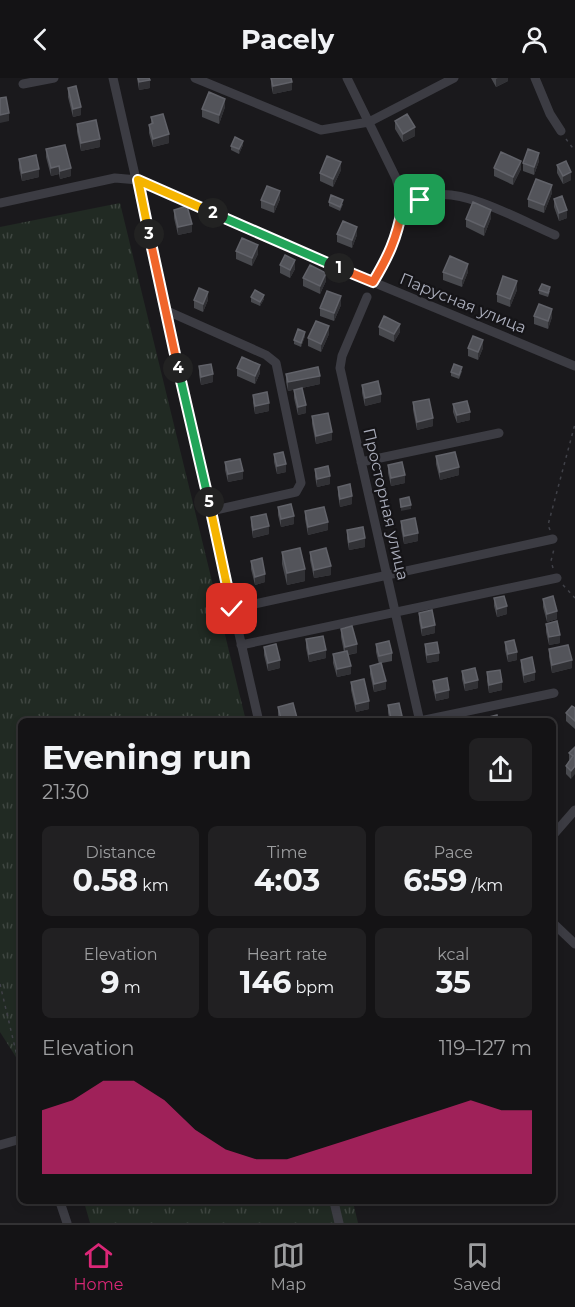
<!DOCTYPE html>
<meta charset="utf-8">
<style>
body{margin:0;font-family:Montserrat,sans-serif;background:#212022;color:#f1f3f6;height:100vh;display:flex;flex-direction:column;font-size:22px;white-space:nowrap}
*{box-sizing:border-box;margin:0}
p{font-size:20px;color:#9d9ea0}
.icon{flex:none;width:33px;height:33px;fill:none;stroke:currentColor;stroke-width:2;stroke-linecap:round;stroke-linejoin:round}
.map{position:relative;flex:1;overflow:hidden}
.panel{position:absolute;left:18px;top:640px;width:538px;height:486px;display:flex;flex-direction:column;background:#141315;border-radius:9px;box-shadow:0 3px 9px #0003,0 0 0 2px #333234}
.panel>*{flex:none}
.pin{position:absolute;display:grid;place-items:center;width:51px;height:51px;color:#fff;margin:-26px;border-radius:12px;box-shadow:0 3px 9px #0006}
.km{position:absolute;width:30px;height:30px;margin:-15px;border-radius:50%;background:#222;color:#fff;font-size:16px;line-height:30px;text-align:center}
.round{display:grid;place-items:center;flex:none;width:63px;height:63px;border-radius:9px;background:#212022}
.summary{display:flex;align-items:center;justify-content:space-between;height:102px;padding:0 24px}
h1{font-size:33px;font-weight:700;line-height:45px}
.metrics{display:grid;grid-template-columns:repeat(3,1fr);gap:9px;height:102px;padding:6px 24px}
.metrics div{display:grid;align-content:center;border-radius:9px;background:#212022;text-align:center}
.metrics b{font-size:30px;font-weight:700}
.metrics small{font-size:16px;font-weight:400}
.metrics p{font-size:16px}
.chart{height:168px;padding:12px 24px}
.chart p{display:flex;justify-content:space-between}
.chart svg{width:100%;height:108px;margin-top:6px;fill:#db2777;opacity:.7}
header{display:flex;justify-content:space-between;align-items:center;height:78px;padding:0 24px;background:#141315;font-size:27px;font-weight:700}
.menu{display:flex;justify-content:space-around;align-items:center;height:84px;border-top:2px solid #333234;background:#141315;font-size:16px;color:#9d9ea0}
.menu a{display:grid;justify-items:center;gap:3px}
.menu .selected{color:#db2777}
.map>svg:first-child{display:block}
.grass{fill:url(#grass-tufts)}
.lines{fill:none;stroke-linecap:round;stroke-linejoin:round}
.path{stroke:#404148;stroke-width:1.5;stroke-dasharray:3 4.5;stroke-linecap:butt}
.minor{stroke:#3c3c43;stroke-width:9}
.wall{fill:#48494e}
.shaded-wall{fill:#313135}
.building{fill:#53545a;stroke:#616269;stroke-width:1.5}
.split-1-casing{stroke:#fff;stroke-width:12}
.split-2-casing{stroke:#fff;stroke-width:12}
.split-3-casing{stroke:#fff;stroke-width:12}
.split-4-casing{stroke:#fff;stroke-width:12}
.split-5-casing{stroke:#fff;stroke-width:12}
.split-6-casing{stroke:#fff;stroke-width:12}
.split-1{stroke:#f0652b;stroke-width:8}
.split-2{stroke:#22a559;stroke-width:8}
.split-3{stroke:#f5b400;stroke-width:8}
.split-4{stroke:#f0652b;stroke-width:8}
.split-5{stroke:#22a559;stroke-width:8}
.split-6{stroke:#f5b400;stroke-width:8}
.labels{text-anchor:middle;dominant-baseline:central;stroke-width:4.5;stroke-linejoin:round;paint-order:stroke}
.street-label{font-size:16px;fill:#abaebc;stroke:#151417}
</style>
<header><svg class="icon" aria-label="back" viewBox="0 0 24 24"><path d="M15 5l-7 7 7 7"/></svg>Pacely<svg class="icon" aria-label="person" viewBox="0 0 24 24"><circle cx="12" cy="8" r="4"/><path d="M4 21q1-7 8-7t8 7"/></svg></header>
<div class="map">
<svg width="575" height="1145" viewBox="0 0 575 1145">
<defs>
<pattern id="grass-tufts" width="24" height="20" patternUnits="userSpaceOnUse" patternTransform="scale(1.5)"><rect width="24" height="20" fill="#212a23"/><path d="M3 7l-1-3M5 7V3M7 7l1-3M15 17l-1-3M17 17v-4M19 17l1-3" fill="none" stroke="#3f4641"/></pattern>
</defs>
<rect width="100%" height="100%" fill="#1a191c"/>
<path class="grass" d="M120,125L246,643L21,644V987L0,954V149Z
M84,1124H353L358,1145H90Z"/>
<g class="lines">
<path class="path" d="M566,61L575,73
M550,452L548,447L575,346
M553,490L551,483L554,471
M563,507L575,520
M0,906L21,995"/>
<path class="minor" d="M113,0L259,644
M195,0L321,52L369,44L454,0
M347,0L396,100C409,142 394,169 373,204
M535,0L550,36L561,53
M23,6L54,0
M0,125L115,100L138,102L373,204L575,288
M402,131C413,125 424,119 436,117C468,112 524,144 555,157
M367,219L342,278L340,290L420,644
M165,232L266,277L276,285L301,405L296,414L211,433
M361,384L499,355
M232,531L553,461
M241,567L557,500
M420,643L554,615
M554,756L575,732
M554,846L575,866
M0,1067L21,1061
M60,1124L67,1145
M334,1124L339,1145"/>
</g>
<path class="wall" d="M137,0H149L150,10L139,12Z
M271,0L292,12L273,16L271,7Z
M491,0H508V3L496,9Z
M68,10L81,37L73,39L68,19Z
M225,29L219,46L202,39V31Z
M151,39L169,65L153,69L149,55V47L151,46Z
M395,43L415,58L403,64L395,51Z
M77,46L100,69L81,73L77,54Z
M243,67L239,76L231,72V68Z
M46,71L71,98L60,101L59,96L51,98L46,79Z
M19,81L39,99L22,103L19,90Z
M539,83L534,97L523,93V85Z
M557,87L571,102L563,106L557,95Z
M494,90L521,91L513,107L494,98Z
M341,92L333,109L320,103V95Z
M552,115L544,135L528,129V121Z
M280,121L274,135L261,130V122Z
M554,121L567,140L559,143L554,129Z
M329,124L343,126L340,133L329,128Z
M174,132L192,154L178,157L174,140Z
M491,140L484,158L466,149V141Z
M337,156L357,157L352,170L337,164Z
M236,173L258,176L252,188L236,181Z
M280,187L295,191L290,200L280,195Z
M443,194H468L462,209L443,202Z
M303,200L326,203L320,216L303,208Z
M517,212L510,229L497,224V216Z
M539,212L550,213L548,219L539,216Z
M251,219L264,221L260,228L251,224Z
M194,222H208L203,234L194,230Z
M341,227L334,243L320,238V230Z
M534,238L552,239L548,251L534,246Z
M379,249L400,254L394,264L379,257Z
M329,256L321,274L308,268V260Z
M305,258L301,269L294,266V262Z
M468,270H483L478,282L468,278Z
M199,288L213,304L201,307L199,297Z
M237,290L260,295L255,306L237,298Z
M462,293L459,301L451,298V294Z
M286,296L320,306L288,313L286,304Z
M362,307L381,324L365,328L362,315Z
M294,312L306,335L298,337L294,320Z
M253,317L269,333L255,336L253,325Z
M413,324L433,348L417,352L413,332Z
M453,326L470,342L457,345L453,334Z
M312,338L332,362L316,366L312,346Z
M274,376L286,394L277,396L274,384Z
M436,378L459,397L440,402L436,386Z
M225,384L243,401L228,404L225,392Z
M388,387L405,405L391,408L388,395Z
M315,391L330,406L317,409L315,399Z
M338,409L352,426L340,429L338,417Z
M278,429L294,446L281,449L278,437Z
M305,433L328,452L308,457L305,441Z
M251,439L269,456L253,460L251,447Z
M401,443L418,463L404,466L401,451Z
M347,452L365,469L349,472L347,461Z
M282,474L305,503L287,507L282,486Z
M310,474L331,497L314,500L310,482Z
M251,483L265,504L255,507L251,491Z
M494,520L507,536L497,539L494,528Z
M543,521L557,541L547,544L543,529Z
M419,535L435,555L422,558L419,543Z
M546,546L560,565L549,567L546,554Z
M341,551L357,575L348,577L351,596L337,599L333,585V576L344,574L341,559Z
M306,561L326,580L309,584L306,570Z
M505,564L517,582L508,584L505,572Z
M376,566L392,575V583L382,585L386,611L374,614L370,596V588L379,586L376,574Z
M425,566L439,583L427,585L425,574Z
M264,569L280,590L268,593L264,577Z
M549,571L572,590L552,595L549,579Z
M521,582L535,602L524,605L521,590Z
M462,593L478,610L465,613L462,601Z
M487,594L502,612L489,615L487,603Z
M433,603L449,620L436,623L433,611Z
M351,604L369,631L356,634L351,612Z
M388,627L402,638V644H390L388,635Z
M278,629L297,644H280L278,637Z
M575,630V651L566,643V635Z
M575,669L571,701L566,696V688L569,683V675Z"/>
<path class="shaded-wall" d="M498,0H508V3L496,9V1Z
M150,2V10L139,12V4Z
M292,4V12L273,16V8Z
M225,21V29L219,46V37Z
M81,29V37L73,39V31Z
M9,35V43L0,45V37Z
M415,49V58L403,64V56Z
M169,56V65L153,69V61Z
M100,61V69L81,73V65Z
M243,63V67L239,76V71Z
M539,75V83L534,97V89Z
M521,83V91L513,107V99Z
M341,84V92L333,109V101Z
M59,88V96L51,98V90Z
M71,90V98L60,101V93Z
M39,91V99L22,103V95Z
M571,94V102L563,106V98Z
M552,107V115L544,135V127Z
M280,113V121L274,135V127Z
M491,132V140L484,158V149Z
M567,132V140L559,143V135Z
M192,146V154L178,157V149Z
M357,149V157L352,170V162Z
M258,167V176L252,188V180Z
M295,182V191L290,200V192Z
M468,186V194L462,209V201Z
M326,195V203L320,216V208Z
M517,203V212L510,229V221Z
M208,214V222L203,234V226Z
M264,217V221L260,228V224Z
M341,218V227L334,243V235Z
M552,231V239L548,251V243Z
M400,246V254L394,264V256Z
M329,248V256L321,274V266Z
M305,254V258L301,269V265Z
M483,262V270L478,282V274Z
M260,287V295L255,306V298Z
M213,296V304L201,307V299Z
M320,298V306L288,313V304Z
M381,316V324L365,328V320Z
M269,325V333L255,336V328Z
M306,327V335L298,337V329Z
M470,334V342L457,345V337Z
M433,340V348L417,352V344Z
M332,354V362L316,366V358Z
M286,386V394L277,396V388Z
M459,389V397L440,402V394Z
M243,393V401L228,404V396Z
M405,397V405L391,408V400Z
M330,398V406L317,409V401Z
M352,418V426L340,429V421Z
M411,427V431L401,433V429Z
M294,438V446L281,449V441Z
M328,444V452L308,457V449Z
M269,448V456L253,460V452Z
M418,455V463L404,466V458Z
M365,460V469L349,472V464Z
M331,488V497L314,500V492Z
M305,491V503L287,507V495Z
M265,496V504L255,507V499Z
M507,528V536L497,539V531Z
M557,533V541L547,544V536Z
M435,547V555L422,558V550Z
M560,557V565L549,567V559Z
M357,566V575L345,577V569Z
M326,572V580L309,584V576Z
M517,574V582L508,584V576Z
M439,575V583L427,585V577Z
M280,582V590L268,593V585Z
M572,582V590L552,595V587Z
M351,588V596L337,599V591Z
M535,594V602L524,605V597Z
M478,602V610L465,613V605Z
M386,603V611L374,614V606Z
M502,604V612L489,615V607Z
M449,612V620L436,623V615Z
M369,623V631L356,634V626Z
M297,640V644H283Z
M575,688V696L571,701V693Z"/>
<path class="building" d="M138,0H149L150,2L139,4Z
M271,0H291L292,4L273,8Z
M76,8L81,29L73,31L68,10Z
M209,14L225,21L219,37L202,31Z
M6,19L9,35L0,37V20Z
M163,36L169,56L153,61L149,47L153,45L151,39Z
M407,36L415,49L403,56L395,43Z
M96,42L100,61L81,65L77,46Z
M235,59L243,63L239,71L231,68Z
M65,67L71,90L60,93L59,88L51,90L46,71Z
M528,71L539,75L534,89L523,85Z
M501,74L521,83L513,99L494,90Z
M36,77L39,91L22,95L19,81Z
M327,78L341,84L333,101L320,95Z
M566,83L571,94L563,98L557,87Z
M536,101L552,107L544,127L528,121Z
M267,108L280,113L274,127L261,122Z
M331,117L343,122L340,129L329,124Z
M562,118L567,132L559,135L554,121Z
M473,124L491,132L484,149L466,141Z
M187,128L192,146L178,149L174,132Z
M343,143L357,149L352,162L337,156Z
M242,160L258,167L252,180L236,173Z
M285,177L295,182L290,192L280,187Z
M450,178L468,186L462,201L443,194Z
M310,187L326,195L320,208L303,200Z
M503,198L517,203L510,221L497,216Z
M542,206L550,209L548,215L539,212Z
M199,210L208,214L203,226L194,222Z
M255,212L264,217L260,224L251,219Z
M327,213L341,218L334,235L320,230Z
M539,226L552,231L548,243L534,238Z
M384,238L400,246L394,256L379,249Z
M316,243L329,248L321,266L308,260Z
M298,251L305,254L301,265L294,262Z
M473,258L483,262L478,274L468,270Z
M242,279L260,287L255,298L237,290Z
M211,286L213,296L201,299L199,288Z
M454,286L462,289L459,297L451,294Z
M318,289L320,298L288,304L286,296Z
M378,303L381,316L365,320L362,307Z
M302,310L306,327L298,329L294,312Z
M267,314L269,325L255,328L253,317Z
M429,321L433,340L417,344L413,324Z
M467,323L470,334L457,337L453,326Z
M328,335L332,354L316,358L312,338Z
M283,374L286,386L277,388L274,376Z
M455,374L459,389L440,394L436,378Z
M240,381L243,393L228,396L225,384Z
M402,384L405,397L391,400L388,387Z
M328,388L330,398L317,401L315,391Z
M350,406L352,418L340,421L338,409Z
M409,419L411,427L401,429L400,421Z
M291,426L294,438L281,441L278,429Z
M324,429L328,444L308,449L305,433Z
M266,436L269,448L253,452L251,439Z
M415,440L418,455L404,458L401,443Z
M363,449L365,460L349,464L347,452Z
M300,470L305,491L287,495L282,474Z
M326,470L331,488L314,492L310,474Z
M262,480L265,496L255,499L251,483Z
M504,518L507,528L497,531L494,520Z
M553,518L557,533L547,536L543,521Z
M432,532L435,547L422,550L419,535Z
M557,543L560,557L549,559L546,546Z
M352,548L357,566L345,569L341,551Z
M323,558L326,572L309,576L306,561Z
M514,562L517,574L508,576L505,564Z
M389,563L392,575L379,578L376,566Z
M437,564L439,575L427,577L425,566Z
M276,566L280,582L268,585L264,569Z
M568,567L572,582L552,587L549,571Z
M347,573L351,588L337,591L333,576Z
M532,579L535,594L524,597L521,582Z
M381,585L386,603L374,606L370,588Z
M475,590L478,602L465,605L462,593Z
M500,592L502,604L489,607L487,594Z
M447,600L449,612L436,615L433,603Z
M364,601L369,623L356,626L351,604Z
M293,625L297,640L282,644L278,629Z
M399,625L402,638L391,640L388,627Z
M572,628L575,630V643L566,635Z
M497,637L498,644H486L485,640Z
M575,669V688L571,693L566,688L573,678L569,675Z"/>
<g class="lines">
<defs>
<path id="split-1" d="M339,190L373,204C388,179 397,160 402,131L420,122"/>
<path id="split-2" d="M213,135L339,190"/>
<path id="split-3" d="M149,156L138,102L213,135"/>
<path id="split-4" d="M149,156L178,290"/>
<path id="split-5" d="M178,290L209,424"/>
<path id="split-6" d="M209,424L232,531"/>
</defs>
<use href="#split-1" class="split-1-casing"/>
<use href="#split-2" class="split-2-casing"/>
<use href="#split-3" class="split-3-casing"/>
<use href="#split-4" class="split-4-casing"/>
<use href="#split-5" class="split-5-casing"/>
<use href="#split-6" class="split-6-casing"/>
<use href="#split-1" class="split-1"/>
<use href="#split-2" class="split-2"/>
<use href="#split-3" class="split-3"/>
<use href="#split-4" class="split-4"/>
<use href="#split-5" class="split-5"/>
<use href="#split-6" class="split-6"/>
</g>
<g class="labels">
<g class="street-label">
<text transform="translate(463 225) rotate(22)">Парусная улица</text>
<text transform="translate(386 426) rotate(77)">Просторная улица</text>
</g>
</g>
</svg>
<div class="pin" style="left:420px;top:122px;background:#1e9e55"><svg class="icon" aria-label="arrive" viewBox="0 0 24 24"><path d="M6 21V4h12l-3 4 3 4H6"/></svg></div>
<div class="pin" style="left:232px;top:531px;background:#d93025"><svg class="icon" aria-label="check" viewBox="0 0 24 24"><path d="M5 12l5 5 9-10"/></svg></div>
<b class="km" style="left:339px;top:190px">1</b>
<b class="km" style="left:213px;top:135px">2</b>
<b class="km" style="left:149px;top:156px">3</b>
<b class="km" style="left:178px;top:290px">4</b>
<b class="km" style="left:209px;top:424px">5</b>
<section class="panel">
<div class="summary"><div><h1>Evening run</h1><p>21:30</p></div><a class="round"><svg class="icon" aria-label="share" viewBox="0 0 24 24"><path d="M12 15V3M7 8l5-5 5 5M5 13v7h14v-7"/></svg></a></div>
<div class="metrics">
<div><p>Distance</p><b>0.58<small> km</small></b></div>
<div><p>Time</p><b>4:03</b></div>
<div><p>Pace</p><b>6:59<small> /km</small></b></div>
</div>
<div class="metrics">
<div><p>Elevation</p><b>9<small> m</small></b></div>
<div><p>Heart rate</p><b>146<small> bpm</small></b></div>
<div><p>kcal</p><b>35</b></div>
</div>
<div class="chart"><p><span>Elevation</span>119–127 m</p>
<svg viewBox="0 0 160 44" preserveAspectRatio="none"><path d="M0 44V18L10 14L20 6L30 6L40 14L50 26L60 34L70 38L80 38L90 34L100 30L110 26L120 22L130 18L140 14L150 18L160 18V44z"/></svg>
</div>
</section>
</div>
<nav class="menu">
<a class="selected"><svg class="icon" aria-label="home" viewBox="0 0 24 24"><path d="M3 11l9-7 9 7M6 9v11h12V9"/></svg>Home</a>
<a><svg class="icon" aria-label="map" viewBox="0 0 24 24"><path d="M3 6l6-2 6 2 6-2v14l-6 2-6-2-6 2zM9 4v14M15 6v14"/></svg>Map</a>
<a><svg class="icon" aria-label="saved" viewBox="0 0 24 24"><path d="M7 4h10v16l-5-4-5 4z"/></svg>Saved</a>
</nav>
